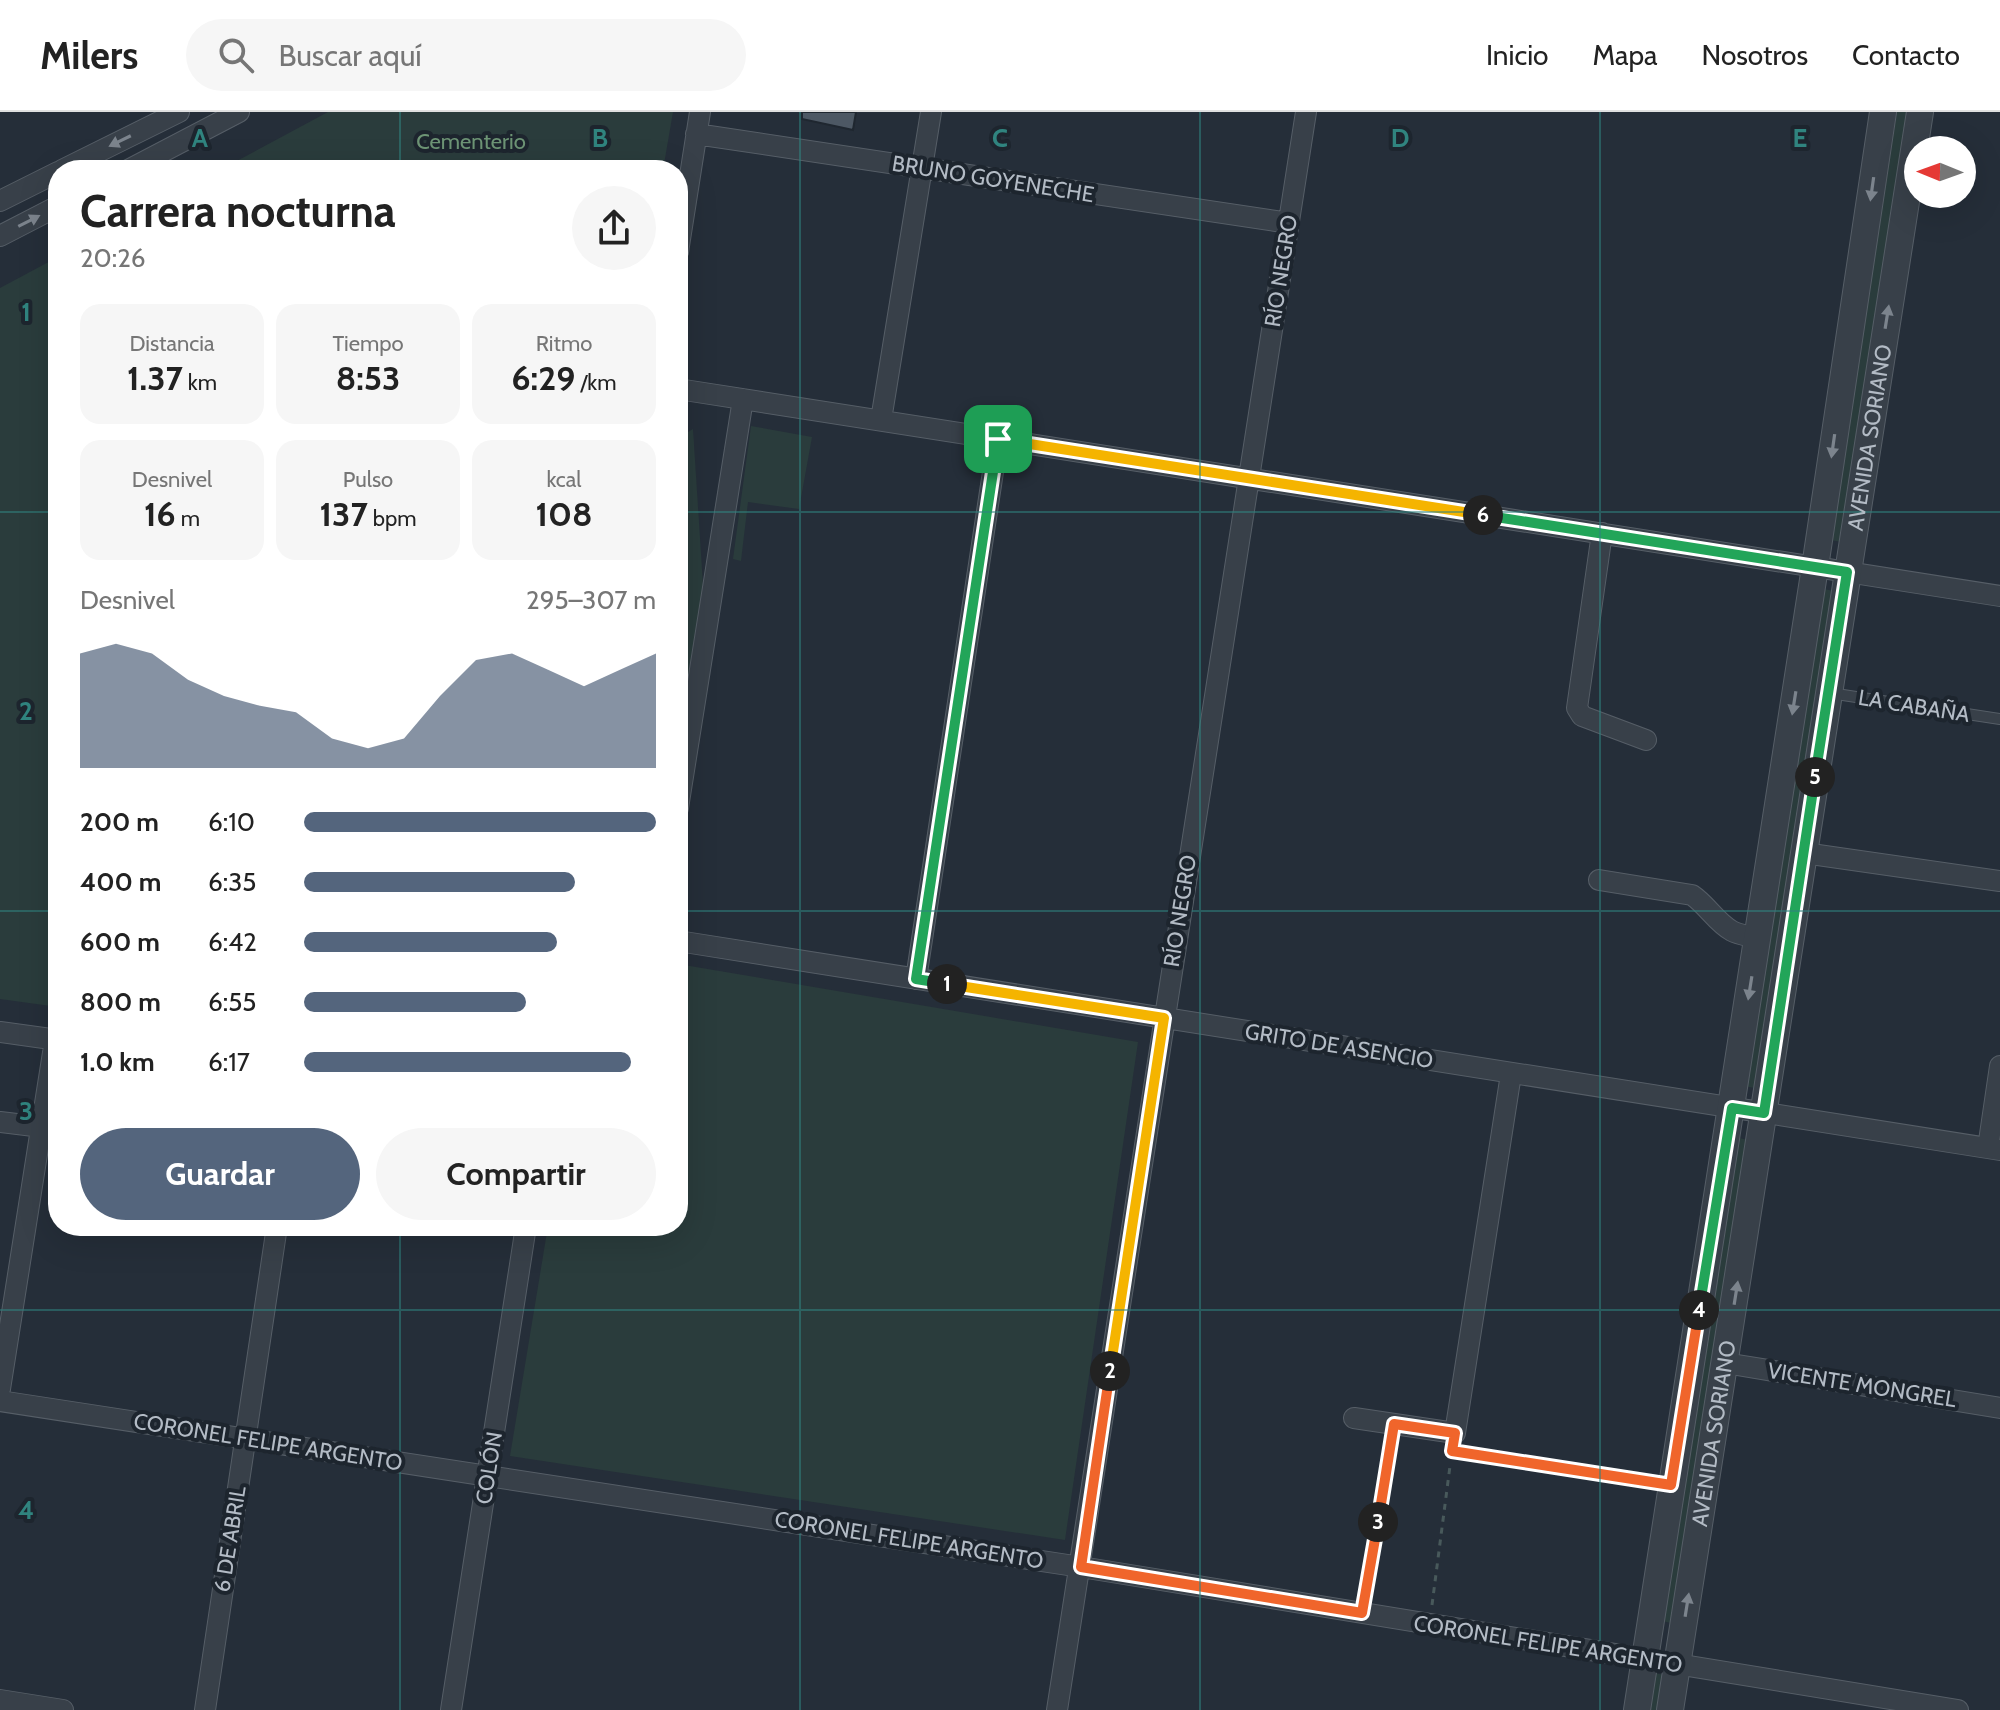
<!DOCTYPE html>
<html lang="es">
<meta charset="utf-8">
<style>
body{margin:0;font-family:Cabin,sans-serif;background:#f6f6f6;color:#222;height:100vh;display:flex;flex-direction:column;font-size:30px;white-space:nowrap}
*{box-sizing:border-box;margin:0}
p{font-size:26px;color:#767676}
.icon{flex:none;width:44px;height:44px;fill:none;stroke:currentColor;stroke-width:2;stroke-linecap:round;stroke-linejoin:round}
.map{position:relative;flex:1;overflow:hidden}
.sheet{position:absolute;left:48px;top:48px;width:640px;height:1076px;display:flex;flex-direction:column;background:#fff;border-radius:32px;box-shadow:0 8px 32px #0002}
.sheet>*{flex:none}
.needle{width:52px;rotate:271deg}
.fabs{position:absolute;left:1904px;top:24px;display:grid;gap:16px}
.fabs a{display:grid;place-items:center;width:72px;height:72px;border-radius:50%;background:#fff;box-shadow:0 8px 32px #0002;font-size:40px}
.pin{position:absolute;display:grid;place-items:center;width:68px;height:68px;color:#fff;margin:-34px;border-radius:16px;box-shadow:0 4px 12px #0006}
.km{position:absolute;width:40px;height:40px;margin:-20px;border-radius:50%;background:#222;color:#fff;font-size:22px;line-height:40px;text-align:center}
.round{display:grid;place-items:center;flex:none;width:84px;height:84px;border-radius:42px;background:#f6f6f6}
.summary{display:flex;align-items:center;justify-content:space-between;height:136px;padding:0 32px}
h1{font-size:44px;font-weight:700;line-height:60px}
.stats{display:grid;grid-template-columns:repeat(3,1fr);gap:12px;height:136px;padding:8px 32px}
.stats div{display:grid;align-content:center;border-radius:20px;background:#f6f6f6;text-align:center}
.stats b{font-size:34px;font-weight:700}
.stats small{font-size:22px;font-weight:400}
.stats p{font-size:22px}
.chart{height:224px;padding:16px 32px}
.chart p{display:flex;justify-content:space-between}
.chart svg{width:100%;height:144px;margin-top:8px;fill:#54657d;opacity:.7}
.action{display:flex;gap:16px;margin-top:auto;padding:16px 32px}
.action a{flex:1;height:92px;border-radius:48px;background:#54657d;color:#fff;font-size:32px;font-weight:700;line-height:92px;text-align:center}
.action a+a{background:#f6f6f6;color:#222}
ul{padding:0 32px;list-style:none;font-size:26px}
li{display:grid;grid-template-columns:128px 96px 1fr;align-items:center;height:60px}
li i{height:20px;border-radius:10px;background:#54657d}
header{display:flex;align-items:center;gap:48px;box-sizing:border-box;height:112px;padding:0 40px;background:#fff;border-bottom:2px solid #e0e0e0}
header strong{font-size:38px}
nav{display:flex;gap:44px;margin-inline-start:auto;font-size:28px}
.search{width:560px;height:72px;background:#f6f6f6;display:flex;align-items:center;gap:20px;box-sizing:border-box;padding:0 28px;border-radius:44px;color:#767676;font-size:30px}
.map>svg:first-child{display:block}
.green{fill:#2a3c3c}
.building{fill:#4d5864;stroke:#1f2730;stroke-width:2}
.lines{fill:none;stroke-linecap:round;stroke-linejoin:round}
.service-casing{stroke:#565e67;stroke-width:12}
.minor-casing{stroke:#565e67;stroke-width:22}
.tertiary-casing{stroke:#565e67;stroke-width:28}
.path{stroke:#48595b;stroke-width:3;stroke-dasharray:6 6;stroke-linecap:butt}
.service{stroke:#384049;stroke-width:10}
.minor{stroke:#384049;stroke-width:20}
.tertiary{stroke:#384049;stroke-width:26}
.oneway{fill:#7c848d}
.split-1-casing{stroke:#fff;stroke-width:16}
.split-2-casing{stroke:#fff;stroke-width:16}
.split-3-casing{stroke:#fff;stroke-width:16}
.split-4-casing{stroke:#fff;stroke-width:16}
.split-5-casing{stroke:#fff;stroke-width:16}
.split-6-casing{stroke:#fff;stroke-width:16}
.split-7-casing{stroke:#fff;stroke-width:16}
.split-1{stroke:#22a559;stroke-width:10}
.split-2{stroke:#f5b400;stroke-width:10}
.split-3{stroke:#f0652b;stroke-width:10}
.split-4{stroke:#f0652b;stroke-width:10}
.split-5{stroke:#22a559;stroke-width:10}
.split-6{stroke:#22a559;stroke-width:10}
.split-7{stroke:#f5b400;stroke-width:10}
.grid{fill:none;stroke:#30847f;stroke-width:2;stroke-opacity:0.55}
.labels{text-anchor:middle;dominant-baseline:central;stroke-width:8;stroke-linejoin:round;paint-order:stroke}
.park-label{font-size:22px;fill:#6d9475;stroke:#1d252e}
.street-label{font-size:22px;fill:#b3bbc5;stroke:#1d252e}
.grid-label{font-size:26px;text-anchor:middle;font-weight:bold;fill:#30847f;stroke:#1d252e;stroke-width:8;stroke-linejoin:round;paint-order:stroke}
</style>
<header>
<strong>Milers</strong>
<div class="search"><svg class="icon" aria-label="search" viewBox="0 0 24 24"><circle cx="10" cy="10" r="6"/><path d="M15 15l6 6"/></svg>Buscar aquí</div>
<nav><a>Inicio</a><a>Mapa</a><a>Nosotros</a><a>Contacto</a></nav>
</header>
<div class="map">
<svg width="2000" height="1598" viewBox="0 0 2000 1598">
<rect width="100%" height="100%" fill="#252e39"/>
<path class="green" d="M328,0H673L663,58H220Z
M1897,0H1909L1842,430L1830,428Z
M58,145V895L0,887V176Z
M751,314L812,325L799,397L748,390L741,449L733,447Z
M693,317L703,473L678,641V326Z
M1823,477L1835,479L1755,976L1743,974Z
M678,852L1138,930L1065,1428L510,1344L548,1114H678Z
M1739,1026L1748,1028L1671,1511L1662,1509Z
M1653,1561L1665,1563L1659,1598H1647Z"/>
<path class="building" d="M802,0H856L853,18L802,7Z"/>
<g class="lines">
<defs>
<path id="service" d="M1830,581L2000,607
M1452,1339L1671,1373"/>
<path id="minor" d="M696,22L1289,111
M62,58L179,0
M128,58L239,0
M0,89L58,60
M0,124L58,94
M678,140L700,0
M678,277L2000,484
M881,308L931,0
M1602,421L1577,596L1582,604L1646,628
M678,696L743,287
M1804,741L2000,769
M1599,768L1692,783C1707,793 1716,810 1732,819C1740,823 1750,824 1758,827
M678,829L2000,1038
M916,867L998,327
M0,920L58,928
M0,1010L58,1017
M1988,1036L2000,954
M1725,1251L2000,1296
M0,1277L55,928
M0,1289L1081,1455L1958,1598
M1354,1306L1455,1321L1511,962
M0,1588L63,1598
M205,1598L277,1114
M451,1598L526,1114
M1057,1598L1306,0"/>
<g id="tertiary">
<path d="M1637,1598L1815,455L1883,0"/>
<path id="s1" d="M1670,1598L1920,0"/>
</g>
</defs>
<use href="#service" class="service-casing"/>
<use href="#minor" class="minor-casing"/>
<use href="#tertiary" class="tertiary-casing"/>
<path class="path" d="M1366,1482L1391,1332
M1432,1493L1450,1354"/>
<use href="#service" class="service"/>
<use href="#minor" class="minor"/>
<use href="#tertiary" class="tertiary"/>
</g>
<defs><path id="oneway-solid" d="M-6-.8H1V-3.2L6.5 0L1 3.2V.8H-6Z" transform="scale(2)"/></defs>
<g class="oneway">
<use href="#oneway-solid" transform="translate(120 29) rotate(154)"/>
<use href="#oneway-solid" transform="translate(1872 77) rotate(98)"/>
<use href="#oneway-solid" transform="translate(29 109) rotate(-27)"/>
<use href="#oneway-solid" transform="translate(1887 205) rotate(-81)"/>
<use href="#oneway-solid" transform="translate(1833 334) rotate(98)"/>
<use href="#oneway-solid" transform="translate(1794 591) rotate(99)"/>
<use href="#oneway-solid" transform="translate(1750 876) rotate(99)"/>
<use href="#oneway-solid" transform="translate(1736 1181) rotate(-81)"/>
<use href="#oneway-solid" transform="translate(1687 1493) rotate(-81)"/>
</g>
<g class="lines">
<defs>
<path id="split-1" d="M947,872L916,867L998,327"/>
<path id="split-2" d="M947,872L1164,906L1110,1259"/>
<path id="split-3" d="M1110,1259L1081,1455L1362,1501L1378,1410"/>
<path id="split-4" d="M1378,1410L1394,1312L1455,1321L1452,1339L1671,1373L1699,1198"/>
<path id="split-5" d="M1699,1198L1732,996L1764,1001L1815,665"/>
<path id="split-6" d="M1483,403L1847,460L1815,665"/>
<path id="split-7" d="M998,327L1483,403"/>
</defs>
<use href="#split-1" class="split-1-casing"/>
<use href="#split-2" class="split-2-casing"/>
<use href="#split-3" class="split-3-casing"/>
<use href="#split-4" class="split-4-casing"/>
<use href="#split-5" class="split-5-casing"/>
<use href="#split-6" class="split-6-casing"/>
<use href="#split-7" class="split-7-casing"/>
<use href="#split-1" class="split-1"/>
<use href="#split-2" class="split-2"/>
<use href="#split-3" class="split-3"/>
<use href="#split-4" class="split-4"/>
<use href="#split-5" class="split-5"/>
<use href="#split-6" class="split-6"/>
<use href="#split-7" class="split-7"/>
</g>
<path class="grid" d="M400,0V58M800,0V1598M1200,0V1598M1600,0V1598M0,400H58M678,400H2000M0,799H58M678,799H2000M400,1114V1598M0,1198H2000"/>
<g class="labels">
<g class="park-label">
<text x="471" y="29">Cementerio</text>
</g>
<g class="street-label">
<text transform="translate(993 67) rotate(9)">BRUNO GOYENECHE</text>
<text transform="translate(1281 159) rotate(-81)">RÍO NEGRO</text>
<text stroke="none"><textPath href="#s1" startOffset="1288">AVENIDA SORIANO</textPath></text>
<text transform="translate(1914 594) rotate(9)">LA CABAÑA</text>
<text transform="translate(1180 799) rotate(-81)">RÍO NEGRO</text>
<text transform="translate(1339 934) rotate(9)">GRITO DE ASENCIO</text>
<text transform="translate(1862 1273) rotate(9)">VICENTE MONGREL</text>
<text stroke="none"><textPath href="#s1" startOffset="280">AVENIDA SORIANO</textPath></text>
<text transform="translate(268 1330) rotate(9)">CORONEL FELIPE ARGENTO</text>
<text transform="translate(489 1356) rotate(-81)">COLÓN</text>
<text transform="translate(230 1427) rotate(-81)">6 DE ABRIL</text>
<text transform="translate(909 1428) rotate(9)">CORONEL FELIPE ARGENTO</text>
<text transform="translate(1548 1532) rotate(9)">CORONEL FELIPE ARGENTO</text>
</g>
</g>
<g class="grid-label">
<text x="200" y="35">A</text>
<text x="600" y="35">B</text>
<text x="1000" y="35">C</text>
<text x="1400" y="35">D</text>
<text x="1800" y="35">E</text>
<text x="26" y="209">1</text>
<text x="26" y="608">2</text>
<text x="26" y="1008">3</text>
<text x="26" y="1407">4</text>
</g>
</svg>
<div class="fabs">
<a><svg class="needle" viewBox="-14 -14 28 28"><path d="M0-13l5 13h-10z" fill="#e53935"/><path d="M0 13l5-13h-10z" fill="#767676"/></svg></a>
</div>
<div class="pin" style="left:998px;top:327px;background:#1e9e55"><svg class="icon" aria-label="arrive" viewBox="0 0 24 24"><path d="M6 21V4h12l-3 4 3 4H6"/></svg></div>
<b class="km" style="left:947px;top:872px">1</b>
<b class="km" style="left:1110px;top:1259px">2</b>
<b class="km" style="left:1378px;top:1410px">3</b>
<b class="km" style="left:1699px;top:1198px">4</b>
<b class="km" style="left:1815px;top:665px">5</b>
<b class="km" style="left:1483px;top:403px">6</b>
<section class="sheet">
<div class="summary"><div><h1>Carrera nocturna</h1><p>20:26</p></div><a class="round"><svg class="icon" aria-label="share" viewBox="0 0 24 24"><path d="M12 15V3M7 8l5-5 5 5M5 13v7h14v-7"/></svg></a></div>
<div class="stats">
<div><p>Distancia</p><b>1.37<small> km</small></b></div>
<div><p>Tiempo</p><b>8:53</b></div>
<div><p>Ritmo</p><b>6:29<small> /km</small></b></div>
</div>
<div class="stats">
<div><p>Desnivel</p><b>16<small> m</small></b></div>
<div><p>Pulso</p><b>137<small> bpm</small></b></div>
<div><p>kcal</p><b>108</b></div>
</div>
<div class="chart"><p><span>Desnivel</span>295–307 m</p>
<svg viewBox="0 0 160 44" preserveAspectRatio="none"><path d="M0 44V9L10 6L20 9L30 17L40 22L50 25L60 27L70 35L80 38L90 35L100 22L110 11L120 9L130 14L140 19L150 14L160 9V44z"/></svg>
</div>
<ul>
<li><b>200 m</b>6:10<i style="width:100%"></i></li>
<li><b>400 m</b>6:35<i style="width:77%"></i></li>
<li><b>600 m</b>6:42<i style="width:72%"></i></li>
<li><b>800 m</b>6:55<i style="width:63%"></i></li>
<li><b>1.0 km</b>6:17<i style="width:93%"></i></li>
</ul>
<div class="action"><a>Guardar</a><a>Compartir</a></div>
</section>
</div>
